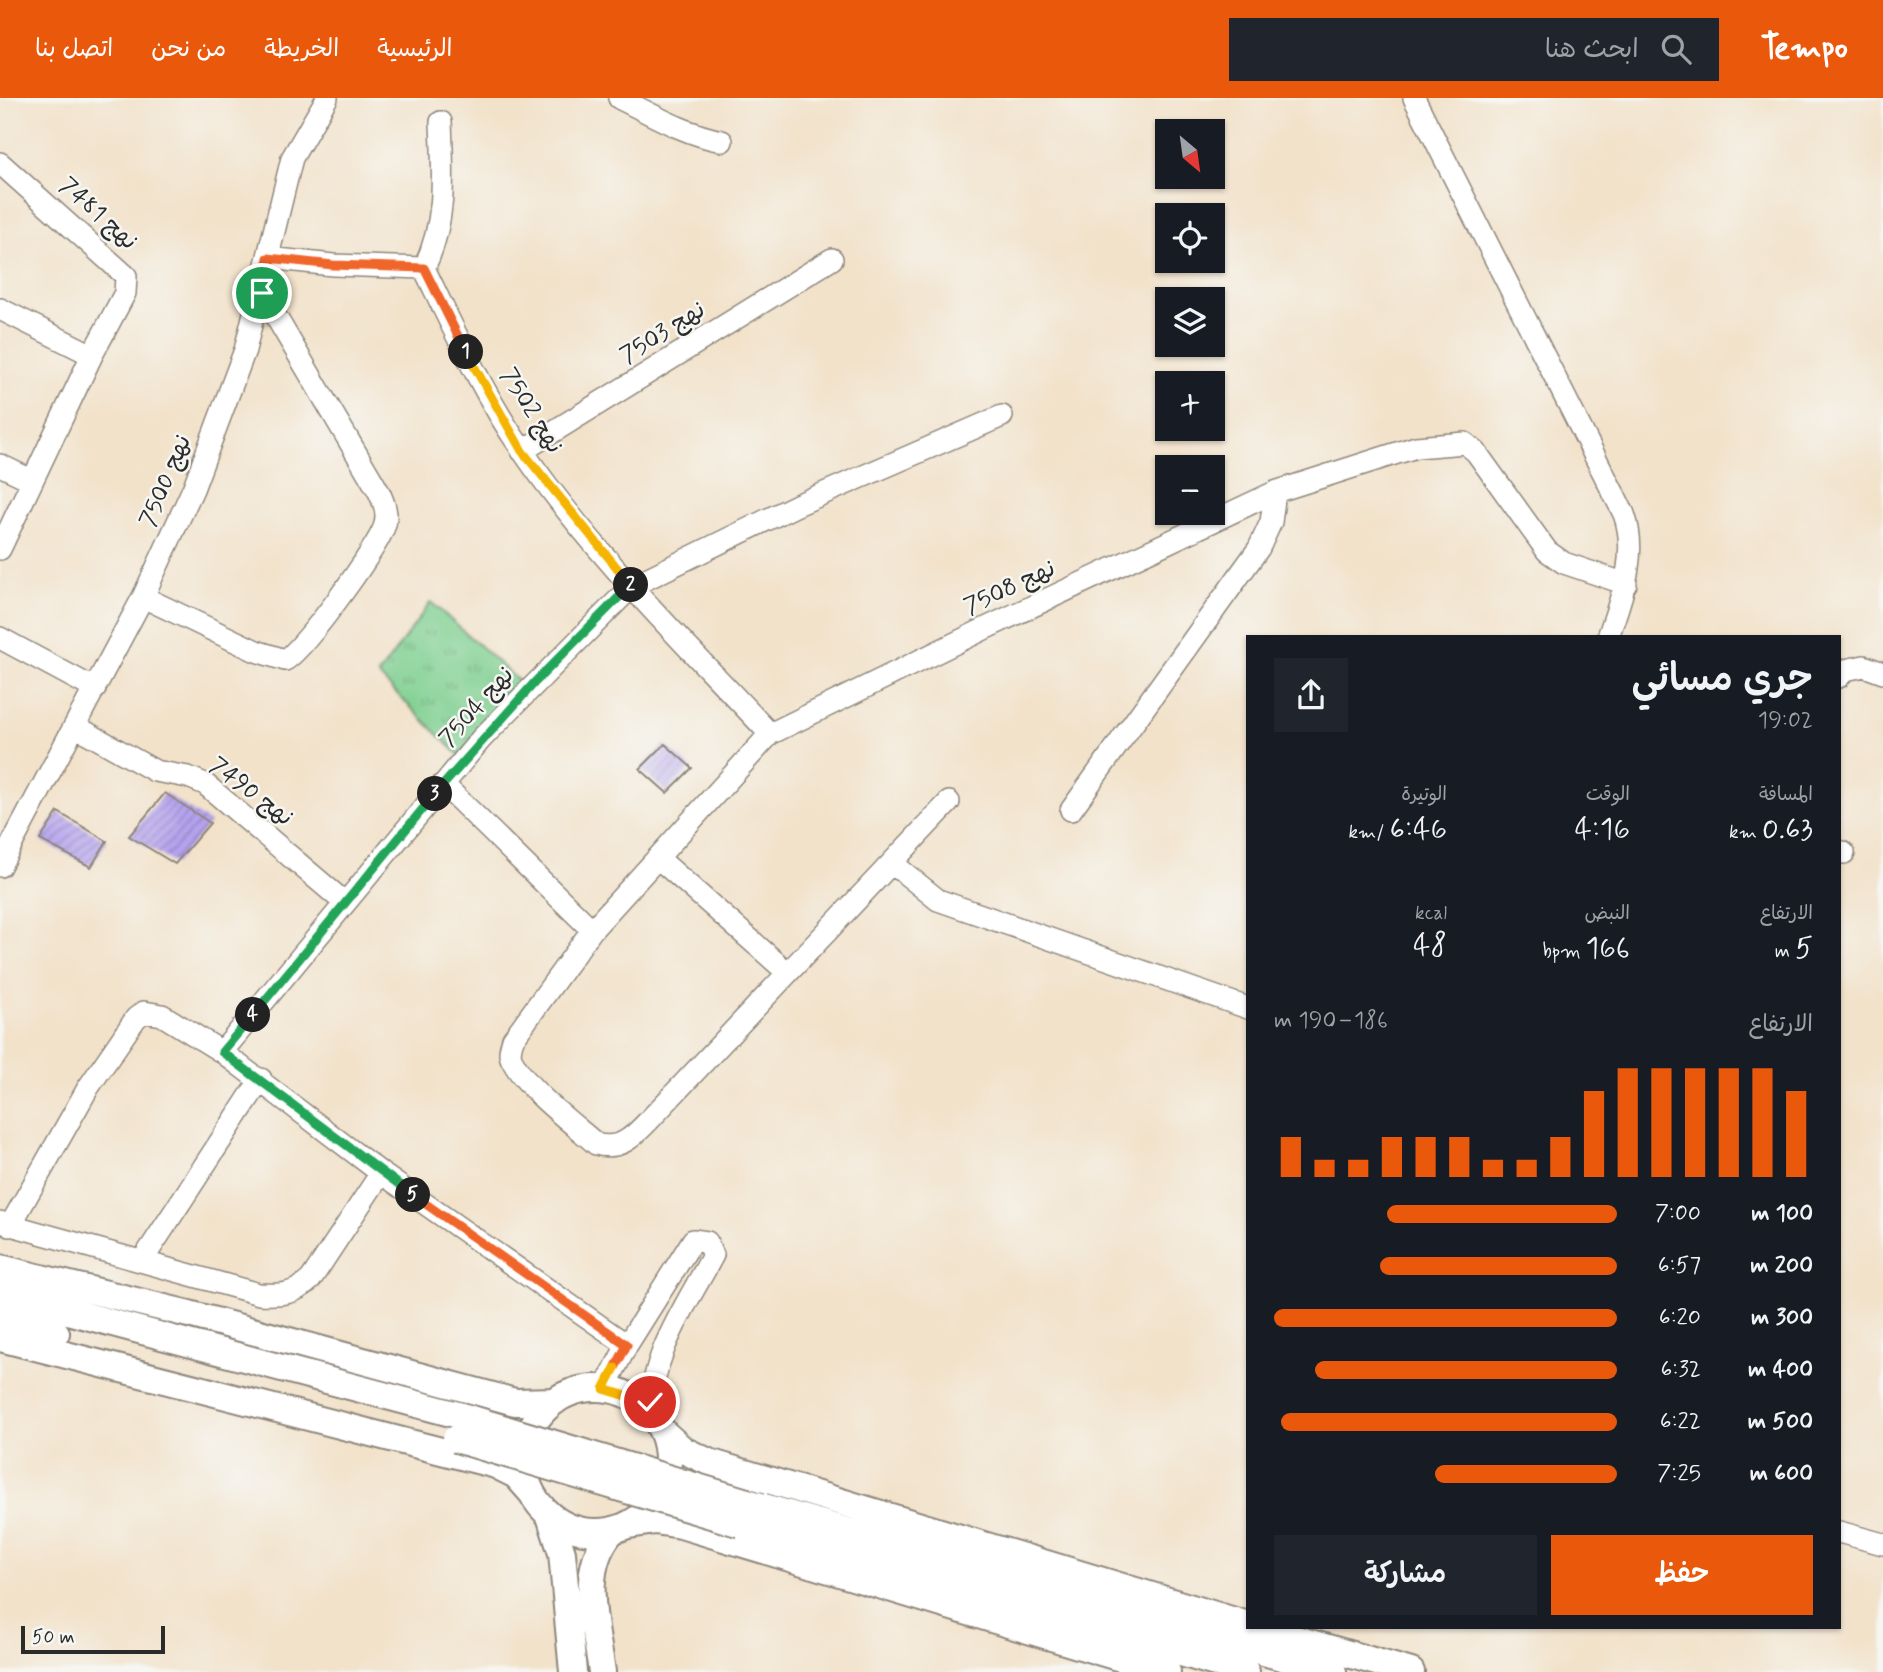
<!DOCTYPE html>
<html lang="ar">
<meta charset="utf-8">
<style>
body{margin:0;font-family:Mynerve,"Playpen Sans Arabic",sans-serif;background:#20242c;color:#f1f3f6;direction:rtl;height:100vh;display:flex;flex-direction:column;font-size:26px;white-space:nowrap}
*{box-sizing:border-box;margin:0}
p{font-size:23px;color:#9ea1a6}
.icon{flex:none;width:38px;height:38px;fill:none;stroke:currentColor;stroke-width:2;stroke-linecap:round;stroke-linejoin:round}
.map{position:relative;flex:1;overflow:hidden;direction:ltr}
.panel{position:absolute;left:1246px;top:537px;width:595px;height:994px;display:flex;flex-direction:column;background:#171b24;border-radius:0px;box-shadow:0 2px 5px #0004;direction:rtl}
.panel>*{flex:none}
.needle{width:46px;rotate:151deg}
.controls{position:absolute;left:1155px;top:21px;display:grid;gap:14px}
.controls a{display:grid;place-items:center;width:70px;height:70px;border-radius:0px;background:#171b24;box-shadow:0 2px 5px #0004;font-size:35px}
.scale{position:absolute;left:21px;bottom:18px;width:144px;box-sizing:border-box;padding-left:7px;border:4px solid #2b2b2b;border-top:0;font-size:19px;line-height:24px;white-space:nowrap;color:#2b2b2b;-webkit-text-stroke:5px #f6f6f2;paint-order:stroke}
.pin{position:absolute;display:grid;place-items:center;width:60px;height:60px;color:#fff;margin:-30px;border:4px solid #fff;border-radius:50%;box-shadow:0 2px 7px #0007}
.km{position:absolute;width:35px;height:35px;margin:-18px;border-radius:50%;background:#222;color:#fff;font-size:19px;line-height:35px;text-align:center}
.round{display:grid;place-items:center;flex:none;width:74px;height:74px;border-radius:0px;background:#20242c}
.summary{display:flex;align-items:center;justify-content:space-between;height:119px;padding:0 28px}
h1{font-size:38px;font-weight:600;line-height:52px}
.figures{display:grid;grid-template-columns:repeat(3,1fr);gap:10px;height:119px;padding:7px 28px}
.figures div{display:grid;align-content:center}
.figures b{font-size:30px;font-weight:600}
.figures small{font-size:19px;font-weight:400}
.figures p{font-size:19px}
.chart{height:196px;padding:14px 28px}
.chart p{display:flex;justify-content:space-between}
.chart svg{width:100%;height:126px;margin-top:7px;stroke:#ea580c;stroke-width:6}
.primary-button{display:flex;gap:14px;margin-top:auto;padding:14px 28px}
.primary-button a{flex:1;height:80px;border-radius:0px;background:#ea580c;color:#fff;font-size:28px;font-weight:600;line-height:80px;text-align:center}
.primary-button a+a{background:#20242c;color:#f1f3f6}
ul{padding:0 28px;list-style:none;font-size:23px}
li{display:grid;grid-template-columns:112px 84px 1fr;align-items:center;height:52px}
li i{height:18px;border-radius:9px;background:#ea580c}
header{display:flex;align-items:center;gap:42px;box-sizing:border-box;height:98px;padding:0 35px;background:#ea580c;color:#fff}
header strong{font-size:33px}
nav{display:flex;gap:38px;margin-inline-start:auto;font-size:24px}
.search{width:490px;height:63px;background:#20242c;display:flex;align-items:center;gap:18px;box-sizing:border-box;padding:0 24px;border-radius:0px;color:#9ea1a6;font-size:26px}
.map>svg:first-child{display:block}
.grass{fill:url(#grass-tufts);stroke:#547d5e;stroke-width:2}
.building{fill:url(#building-hatch)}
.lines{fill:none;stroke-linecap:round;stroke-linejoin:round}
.minor-casing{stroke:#8e867a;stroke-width:24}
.tertiary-casing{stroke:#8e867a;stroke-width:30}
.minor{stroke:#fff;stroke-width:21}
.tertiary{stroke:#fff;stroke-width:26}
.tertiary-bridge-casing{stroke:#8e867a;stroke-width:30;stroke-linecap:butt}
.tertiary-bridge{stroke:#fff;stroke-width:26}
.split-1-casing{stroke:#fff;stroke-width:14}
.split-2-casing{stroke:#fff;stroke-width:14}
.split-3-casing{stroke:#fff;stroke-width:14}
.split-4-casing{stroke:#fff;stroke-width:14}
.split-5-casing{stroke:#fff;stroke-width:14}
.split-6-casing{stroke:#fff;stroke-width:14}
.split-7-casing{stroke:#fff;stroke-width:14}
.split-1{stroke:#f0652b;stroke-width:9}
.split-2{stroke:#f5b400;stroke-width:9}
.split-3{stroke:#22a559;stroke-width:9}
.split-4{stroke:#22a559;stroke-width:9}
.split-5{stroke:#22a559;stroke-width:9}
.split-6{stroke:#f0652b;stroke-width:9}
.split-7{stroke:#f5b400;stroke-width:9}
.labels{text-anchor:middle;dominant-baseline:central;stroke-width:5;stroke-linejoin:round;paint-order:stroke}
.street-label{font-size:24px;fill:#2b2b2b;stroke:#f6f6f2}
</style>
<header>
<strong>Tempo</strong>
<div class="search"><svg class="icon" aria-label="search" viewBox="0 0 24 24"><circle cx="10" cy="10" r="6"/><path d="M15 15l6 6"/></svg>ابحث هنا</div>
<nav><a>الرئيسية</a><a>الخريطة</a><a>من نحن</a><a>اتصل بنا</a></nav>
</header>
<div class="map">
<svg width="1883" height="1574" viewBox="0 0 1883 1574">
<defs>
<pattern id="grass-tufts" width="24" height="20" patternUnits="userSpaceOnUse" patternTransform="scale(1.75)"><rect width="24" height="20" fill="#7ecf90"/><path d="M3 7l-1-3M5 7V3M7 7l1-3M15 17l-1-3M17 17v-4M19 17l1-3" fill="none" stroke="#67a876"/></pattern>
<pattern id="building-hatch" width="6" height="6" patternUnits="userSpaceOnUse" patternTransform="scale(1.75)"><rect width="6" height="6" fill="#b5a3ee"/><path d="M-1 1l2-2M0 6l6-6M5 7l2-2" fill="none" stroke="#9385c1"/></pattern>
</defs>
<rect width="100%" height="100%" fill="#f6f6f2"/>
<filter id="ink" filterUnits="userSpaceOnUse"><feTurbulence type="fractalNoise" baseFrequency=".0143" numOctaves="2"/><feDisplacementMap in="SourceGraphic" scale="14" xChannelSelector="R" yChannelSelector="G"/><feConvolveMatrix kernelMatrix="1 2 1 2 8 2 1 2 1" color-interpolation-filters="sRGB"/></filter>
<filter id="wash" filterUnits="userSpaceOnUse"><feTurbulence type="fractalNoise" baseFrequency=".00686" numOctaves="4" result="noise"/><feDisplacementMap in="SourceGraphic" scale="28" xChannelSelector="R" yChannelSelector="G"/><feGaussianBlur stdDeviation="1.57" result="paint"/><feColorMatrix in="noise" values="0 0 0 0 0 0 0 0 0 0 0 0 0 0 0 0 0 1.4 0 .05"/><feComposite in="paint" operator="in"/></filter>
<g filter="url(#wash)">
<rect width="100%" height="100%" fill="#f2e2ca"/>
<path class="grass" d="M431,504L521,585L459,657L378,577Z"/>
<g id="blocks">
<path class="building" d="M665,646L692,670L667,695L640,671Z
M165,695L210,725L175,766L129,738Z
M58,714L107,743L91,769L40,742Z"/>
</g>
</g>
<g filter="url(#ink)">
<use href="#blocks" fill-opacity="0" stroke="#8e867a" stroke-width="2"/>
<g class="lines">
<defs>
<path id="minor" d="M619,0C653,17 685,36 722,43
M1414,0L1624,416C1639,457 1621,500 1608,539
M441,24C443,75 447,123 424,170C454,232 483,296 522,352C593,456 685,545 770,636
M0,65L126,178L125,195L92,257
M268,160L333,167L424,170
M0,211L92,257L0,451
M522,353L832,161
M0,367L31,382
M143,499L256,553L285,562C302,554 381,446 385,426C388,415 384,405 379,394L262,195
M0,540L95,591
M1839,579L1845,572L1864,568L1883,575
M75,628L155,673L188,679L205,686L345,805
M443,686L592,832
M949,704L654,1017C637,1035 622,1054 596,1046C571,1024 527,992 512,962C508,955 511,949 513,941L592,832L770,636L984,531L1275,394L1416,349L1465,345L1476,354L1547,453L1564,465L1626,486
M1071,712L1259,450L1271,424L1275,394
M1839,753L1844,755
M659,761L788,875
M892,765L938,802L1248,910
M0,768L143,499L193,391L245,252L292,60L327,0
M222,954L381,1075L627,1247
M0,1124L259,1196C280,1197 295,1197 311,1181L381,1075
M10,1128L88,990L136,920L144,914L162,917L222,954L481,641L632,488L797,407L1002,318
M142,1163L261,981
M604,1291L627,1247L693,1142L707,1144L713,1157C687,1207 650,1256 651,1315
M1839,1434L1883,1446"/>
<path id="tertiary" d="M0,1170L189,1216L515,1304L555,1303
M0,1195L462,1318
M0,1220L56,1235
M0,1240L496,1367L516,1377L531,1394
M524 1362a72 72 0 1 1 144 0a72 72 0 1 1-144 0Z
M662,1333L683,1352L709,1364L1248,1527
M747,1404L1333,1574
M550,1418L562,1455L573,1574
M741,1426L1246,1574
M629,1427L655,1423L681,1427L1167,1574
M1258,1530L1411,1574
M602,1574C596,1528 577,1470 613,1432"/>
</defs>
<use href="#minor" class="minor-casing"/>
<use href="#tertiary" class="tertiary-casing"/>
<use href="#minor" class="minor"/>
<use href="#tertiary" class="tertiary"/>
<defs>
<path id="tertiary-bridge" d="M462,1318L747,1404
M456,1341L741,1426"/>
</defs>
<use href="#tertiary-bridge" class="tertiary-bridge-casing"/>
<use href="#tertiary-bridge" class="tertiary-bridge"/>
</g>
</g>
<g class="lines" filter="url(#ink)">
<defs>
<path id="split-1" d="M262,195L268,160L333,167L424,170L466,254"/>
<path id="split-2" d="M466,254L522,353L631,487"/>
<path id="split-3" d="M435,696L535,584L631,487"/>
<path id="split-4" d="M253,917L435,696"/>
<path id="split-5" d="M253,917L222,954L413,1097"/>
<path id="split-6" d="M413,1097L627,1247L615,1270"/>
<path id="split-7" d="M615,1270L604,1291L630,1299L651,1315L650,1304"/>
</defs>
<use href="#split-1" class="split-1-casing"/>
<use href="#split-2" class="split-2-casing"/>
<use href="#split-3" class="split-3-casing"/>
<use href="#split-4" class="split-4-casing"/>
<use href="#split-5" class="split-5-casing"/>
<use href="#split-6" class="split-6-casing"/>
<use href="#split-7" class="split-7-casing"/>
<use href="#split-1" class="split-1"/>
<use href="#split-2" class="split-2"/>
<use href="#split-3" class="split-3"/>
<use href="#split-4" class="split-4"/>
<use href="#split-5" class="split-5"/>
<use href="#split-6" class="split-6"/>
<use href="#split-7" class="split-7"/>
</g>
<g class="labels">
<g class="street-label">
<text transform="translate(98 116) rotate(42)">نهج 7481</text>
<text transform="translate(663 235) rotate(-32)">نهج 7503</text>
<text transform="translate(531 313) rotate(58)">نهج 7502</text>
<text transform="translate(166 383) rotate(-67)">نهج 7500</text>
<text transform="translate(1010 490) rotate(-25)">نهج 7508</text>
<text transform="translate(477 609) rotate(-48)">نهج 7504</text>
<text transform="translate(251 694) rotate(37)">نهج 7490</text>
</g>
</g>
</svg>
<div class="controls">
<a><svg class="needle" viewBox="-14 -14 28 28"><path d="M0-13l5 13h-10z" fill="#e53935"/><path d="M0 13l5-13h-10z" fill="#9ea1a6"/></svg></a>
<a><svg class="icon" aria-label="locate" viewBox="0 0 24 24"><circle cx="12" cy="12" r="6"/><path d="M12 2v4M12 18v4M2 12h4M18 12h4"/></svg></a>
<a><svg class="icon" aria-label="layers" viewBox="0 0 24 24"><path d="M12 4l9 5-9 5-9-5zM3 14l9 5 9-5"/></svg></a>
<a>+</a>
<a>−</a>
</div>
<div class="scale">50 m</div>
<div class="pin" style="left:262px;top:195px;background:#1e9e55"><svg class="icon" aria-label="arrive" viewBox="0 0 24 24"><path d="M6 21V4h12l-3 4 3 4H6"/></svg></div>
<div class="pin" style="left:650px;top:1304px;background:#d93025"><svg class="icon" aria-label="check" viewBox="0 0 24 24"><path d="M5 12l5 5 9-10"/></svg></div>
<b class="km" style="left:466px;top:254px">1</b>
<b class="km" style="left:631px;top:487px">2</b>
<b class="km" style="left:435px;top:696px">3</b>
<b class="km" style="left:253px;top:917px">4</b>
<b class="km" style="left:413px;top:1097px">5</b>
<section class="panel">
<div class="summary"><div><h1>جري مسائي</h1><p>19:02</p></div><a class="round"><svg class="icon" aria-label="share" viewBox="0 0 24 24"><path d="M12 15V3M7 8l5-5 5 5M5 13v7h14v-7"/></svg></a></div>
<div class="figures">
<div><p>المسافة</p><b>0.63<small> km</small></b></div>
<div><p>الوقت</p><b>4:16</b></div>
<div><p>الوتيرة</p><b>6:46<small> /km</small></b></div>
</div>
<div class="figures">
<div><p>الارتفاع</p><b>5<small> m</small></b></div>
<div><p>النبض</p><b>166<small> bpm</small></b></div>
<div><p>kcal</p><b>48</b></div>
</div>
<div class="chart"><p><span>الارتفاع</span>186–190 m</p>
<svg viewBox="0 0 160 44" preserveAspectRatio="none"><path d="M5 44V30M15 44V38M25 44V38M35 44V30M45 44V30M55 44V30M65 44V38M75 44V38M85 44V30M95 44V14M105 44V6M115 44V6M125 44V6M135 44V6M145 44V6M155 44V14"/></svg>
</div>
<ul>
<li><b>100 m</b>7:00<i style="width:67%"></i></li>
<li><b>200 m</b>6:57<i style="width:69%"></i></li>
<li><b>300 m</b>6:20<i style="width:100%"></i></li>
<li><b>400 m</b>6:32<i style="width:88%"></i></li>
<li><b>500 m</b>6:22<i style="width:98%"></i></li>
<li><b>600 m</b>7:25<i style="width:53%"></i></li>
</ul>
<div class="primary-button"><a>حفظ</a><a>مشاركة</a></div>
</section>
</div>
